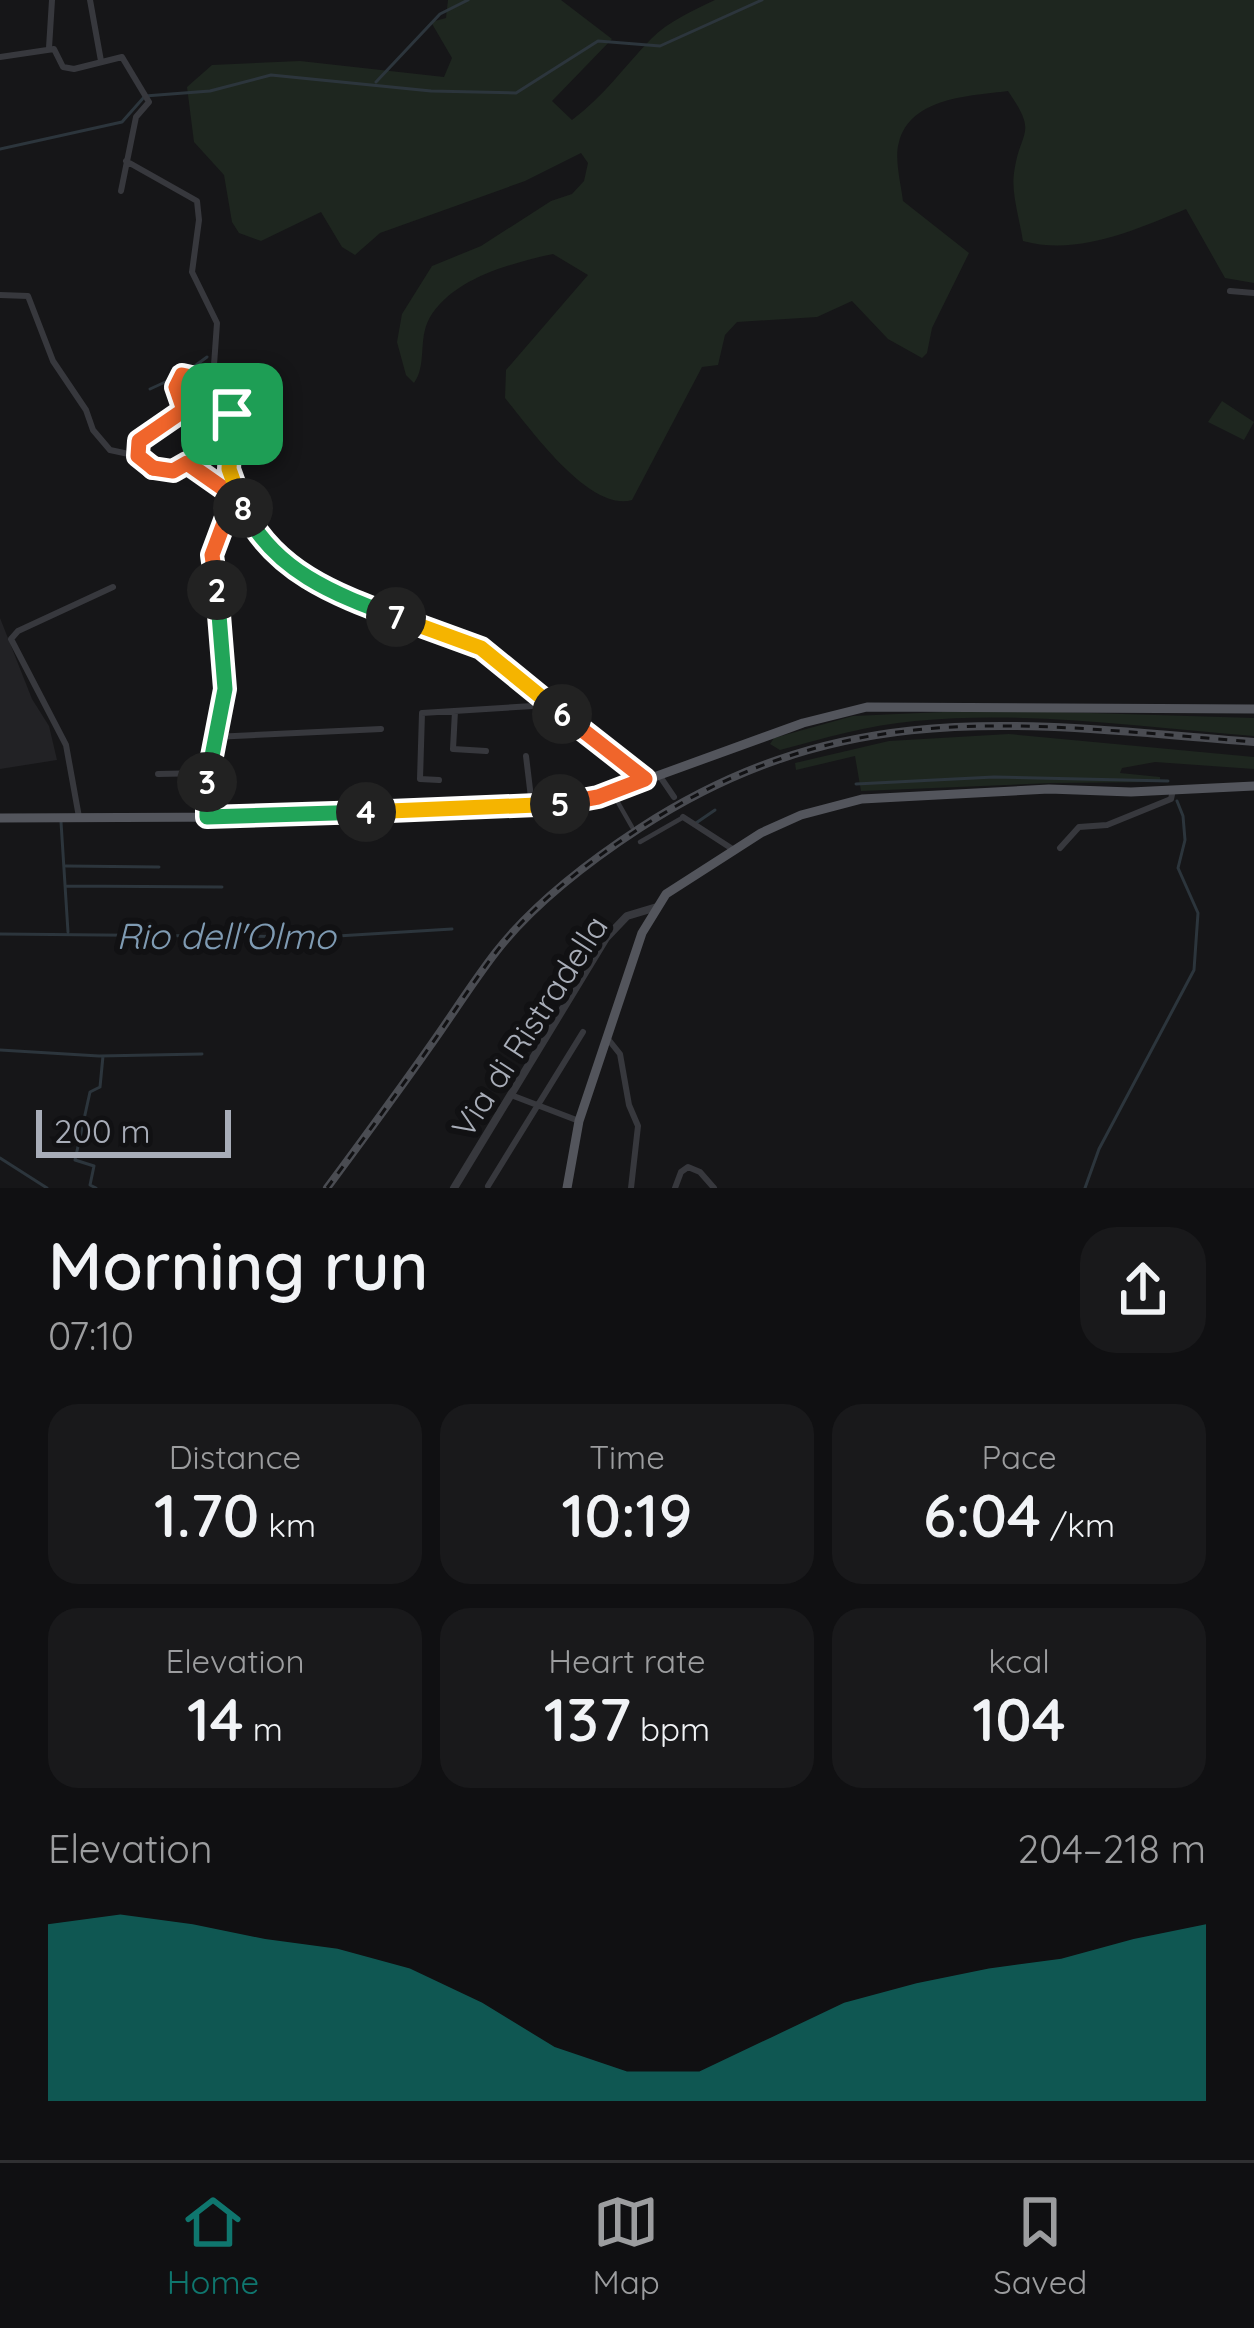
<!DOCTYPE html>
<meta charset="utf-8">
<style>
body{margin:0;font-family:Quicksand,sans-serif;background:#19191b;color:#f1f3f6;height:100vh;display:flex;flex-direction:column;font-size:45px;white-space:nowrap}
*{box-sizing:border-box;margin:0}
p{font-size:39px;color:#9c9d9f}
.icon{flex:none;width:66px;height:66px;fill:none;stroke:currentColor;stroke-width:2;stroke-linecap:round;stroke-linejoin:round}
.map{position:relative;height:1188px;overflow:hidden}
.panel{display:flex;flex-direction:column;background:#101012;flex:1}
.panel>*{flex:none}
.scale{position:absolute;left:36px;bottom:30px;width:195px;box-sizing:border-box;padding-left:12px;border:6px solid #a8adb8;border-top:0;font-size:33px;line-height:42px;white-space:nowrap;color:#a8adb8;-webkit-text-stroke:9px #111113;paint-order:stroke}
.pin{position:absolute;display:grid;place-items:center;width:102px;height:102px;color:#fff;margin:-51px;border-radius:24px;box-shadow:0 6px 18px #0006}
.km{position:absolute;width:60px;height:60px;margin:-30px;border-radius:50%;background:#222;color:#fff;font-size:33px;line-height:60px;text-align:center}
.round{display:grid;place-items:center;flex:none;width:126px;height:126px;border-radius:36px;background:#19191b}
.headline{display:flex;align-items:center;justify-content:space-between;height:204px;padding:0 48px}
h1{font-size:66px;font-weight:600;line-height:90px}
.figures{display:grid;grid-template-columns:repeat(3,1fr);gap:18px;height:204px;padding:12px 48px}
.figures div{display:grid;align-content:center;border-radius:30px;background:#19191b;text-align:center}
.figures b{font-size:60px;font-weight:600}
.figures small{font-size:33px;font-weight:400}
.figures p{font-size:33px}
.chart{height:336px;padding:24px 48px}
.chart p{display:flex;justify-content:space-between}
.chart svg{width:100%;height:216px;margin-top:12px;fill:#0f766e;opacity:.7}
.dock{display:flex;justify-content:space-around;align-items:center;height:168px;border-top:3px solid #303032;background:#101012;font-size:33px;color:#9c9d9f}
.dock a{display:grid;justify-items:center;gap:6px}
.dock .current{color:#0f766e}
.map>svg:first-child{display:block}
.built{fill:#222225}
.green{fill:#1e261f}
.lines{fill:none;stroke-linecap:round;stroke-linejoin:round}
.stream{stroke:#2c353c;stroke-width:3}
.pedestrian{stroke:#37383d;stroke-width:4.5}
.minor{stroke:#37383d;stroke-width:6}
.tertiary{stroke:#37383d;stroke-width:8}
.primary{stroke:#53555c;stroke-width:9}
.rail-casing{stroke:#4a4c52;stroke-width:8}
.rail{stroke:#111113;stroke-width:3;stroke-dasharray:9;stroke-linecap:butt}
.split-1-casing{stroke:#fff;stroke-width:24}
.split-2-casing{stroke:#fff;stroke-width:24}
.split-3-casing{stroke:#fff;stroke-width:24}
.split-4-casing{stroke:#fff;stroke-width:24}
.split-5-casing{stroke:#fff;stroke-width:24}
.split-6-casing{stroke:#fff;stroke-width:24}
.split-7-casing{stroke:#fff;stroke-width:24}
.split-8-casing{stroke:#fff;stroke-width:24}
.split-9-casing{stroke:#fff;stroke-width:24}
.split-1{stroke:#f0652b;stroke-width:15}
.split-2{stroke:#f0652b;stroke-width:15}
.split-3{stroke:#22a559;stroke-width:15}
.split-4{stroke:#22a559;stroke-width:15}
.split-5{stroke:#f5b400;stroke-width:15}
.split-6{stroke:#f0652b;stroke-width:15}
.split-7{stroke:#f5b400;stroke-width:15}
.split-8{stroke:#22a559;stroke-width:15}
.split-9{stroke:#f5b400;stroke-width:15}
.labels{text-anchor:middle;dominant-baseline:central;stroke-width:12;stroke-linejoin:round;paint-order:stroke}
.street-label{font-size:33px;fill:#a8adb8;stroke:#111113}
.water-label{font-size:36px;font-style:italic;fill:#7f9bb3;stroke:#111113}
</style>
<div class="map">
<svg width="1254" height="1188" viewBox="0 0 1254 1188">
<rect width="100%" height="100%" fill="#161618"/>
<path class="built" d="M0,618L32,699L49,726L57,760L0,769Z"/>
<path class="green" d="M448,0H561L612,39L552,101L572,120C603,97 624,67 651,39C669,21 692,11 715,0H1254V283L1225,278L1186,209C1135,230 1078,256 1023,241C1020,221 1011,193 1014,173C1020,128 1039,136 1008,91C970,96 911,97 899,142C894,158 901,184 903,201L969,253L932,328L927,353L922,358L888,339L852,301L817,317L737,322L725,335L718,365L702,367L632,500C589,512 530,428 505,398L506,370L588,275L553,254C512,263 452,278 429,319C418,340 427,365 414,383L406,375L397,342L402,314L432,266L481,246L551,201L572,194L584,181L588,163L581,153L525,181L380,233L355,255L342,247L321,212L261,241L239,233L232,222L224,175L194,142L187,87L212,65L300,61L444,77L452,58L431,22L446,18Z
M1222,401L1254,422L1244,440L1208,422Z
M987,710L1254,718V736C1142,727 1027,710 915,721C869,725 825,738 780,750L770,744L774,738L853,716Z
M1009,734L1254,757V769L1155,762L1122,768L1120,773L1160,777V782L1051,783L861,791L855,756L796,770L795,763L889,741Z"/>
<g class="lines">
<path class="stream" d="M376,82L440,14L468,0
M0,149L122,122L145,96L210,91L271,75L431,91L516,93L598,41L660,46L762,0
M150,389L185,373L207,357
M856,784L994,777L1168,781
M61,822L68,932
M696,823L715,810
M66,866L159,867
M66,886L222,887
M0,934L321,937L452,929
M0,1050L99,1056L202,1054
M0,1158L47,1188
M96,1188L90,1185L94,1166L75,1160L90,1092L100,1087L103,1056
M1085,1188L1099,1149L1194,970L1198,913L1178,868L1185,840L1183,816L1177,801"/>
<path class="pedestrian" d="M599,798L602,805L616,799L632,827
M640,842L682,818"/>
<path class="minor" d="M90,0L101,61
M49,48L52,0
M0,57L54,49L63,67L74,69L122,57L149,102L136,117L121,191
M126,161L197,201L199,220L192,272L217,323L214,365L231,410
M1230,291L1254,293
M0,295L28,296L53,361L86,410L93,430L110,450L138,456L139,441L181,415L184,410L177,380L181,375L191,377L207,398L232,414L228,468L235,491
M138,456C155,471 168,476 187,463L234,496
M455,711L453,749L486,751
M213,737L381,729
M526,756L532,806
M158,774L206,773
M659,775L674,797
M439,780L420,779L422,713L549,705
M79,817L66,745L11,639L18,631L113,587
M207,817L206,773L225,689L223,633L212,555L235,491L246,515L286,565L319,586L370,608L481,648L645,779
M683,817L734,850
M1060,848L1079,827L1107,825L1171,799L1173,790
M608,1039L620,1054L629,1105L638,1126L631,1188
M511,1095L579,1121
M488,1186L583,1032
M675,1188L681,1172L688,1167L700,1172L714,1188"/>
<path class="tertiary" d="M454,1188L606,938L627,916L657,907"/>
<path class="primary" d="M0,818L244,817L559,804L599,797L803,723L867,707L1254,709
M567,1188L579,1121L642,933L666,894L761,833L801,815L862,799L1049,789L1131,792L1254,786"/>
<defs>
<path id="rail" d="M327,1188C361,1142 395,1096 428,1049C451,1017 472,983 496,952C534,903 588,862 640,828C846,694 1024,724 1254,742"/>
</defs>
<use href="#rail" class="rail-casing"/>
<use href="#rail" class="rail"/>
</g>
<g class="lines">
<defs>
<path id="split-1" d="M153,468L138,456L139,441L184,410L176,387L182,375L191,377L207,398L232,414"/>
<path id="split-2" d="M153,468L173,471L187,463L234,496L212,555L217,590"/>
<path id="split-3" d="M207,782L225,689L217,590"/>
<path id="split-4" d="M207,782V817L366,812"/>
<path id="split-5" d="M366,812L560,804"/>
<path id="split-6" d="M560,804L598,797L645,779L562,714"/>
<path id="split-7" d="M396,617L481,648L562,714"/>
<path id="split-8" d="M243,508C274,571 334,594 396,617"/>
<path id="split-9" d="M232,414L229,469L243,508"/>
</defs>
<use href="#split-1" class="split-1-casing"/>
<use href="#split-2" class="split-2-casing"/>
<use href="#split-3" class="split-3-casing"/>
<use href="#split-4" class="split-4-casing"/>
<use href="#split-5" class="split-5-casing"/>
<use href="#split-6" class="split-6-casing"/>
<use href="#split-7" class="split-7-casing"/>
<use href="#split-8" class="split-8-casing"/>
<use href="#split-9" class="split-9-casing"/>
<use href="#split-1" class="split-1"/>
<use href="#split-2" class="split-2"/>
<use href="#split-3" class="split-3"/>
<use href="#split-4" class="split-4"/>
<use href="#split-5" class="split-5"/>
<use href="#split-6" class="split-6"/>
<use href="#split-7" class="split-7"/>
<use href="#split-8" class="split-8"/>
<use href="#split-9" class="split-9"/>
</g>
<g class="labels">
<g class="street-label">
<text transform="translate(529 1026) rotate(-57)">Via di Ristradella</text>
</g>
<g class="water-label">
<text x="226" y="935">Rio dell'Olmo</text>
</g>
</g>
</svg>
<div class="scale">200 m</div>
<div class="pin" style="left:232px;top:414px;background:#1e9e55"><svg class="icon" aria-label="arrive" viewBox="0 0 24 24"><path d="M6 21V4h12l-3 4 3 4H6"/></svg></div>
<b class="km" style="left:217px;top:590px">2</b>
<b class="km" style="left:207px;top:782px">3</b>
<b class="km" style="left:366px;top:812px">4</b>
<b class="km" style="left:560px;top:804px">5</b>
<b class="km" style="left:562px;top:714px">6</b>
<b class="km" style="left:396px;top:617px">7</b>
<b class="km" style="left:243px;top:508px">8</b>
</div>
<section class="panel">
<div class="headline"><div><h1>Morning run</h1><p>07:10</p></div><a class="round"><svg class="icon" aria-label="share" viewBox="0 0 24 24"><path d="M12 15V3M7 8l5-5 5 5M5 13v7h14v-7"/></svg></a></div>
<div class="figures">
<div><p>Distance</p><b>1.70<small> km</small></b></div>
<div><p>Time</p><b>10:19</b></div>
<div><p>Pace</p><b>6:04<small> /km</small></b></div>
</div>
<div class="figures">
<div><p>Elevation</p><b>14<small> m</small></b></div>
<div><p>Heart rate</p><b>137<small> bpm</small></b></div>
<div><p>kcal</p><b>104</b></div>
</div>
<div class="chart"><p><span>Elevation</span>204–218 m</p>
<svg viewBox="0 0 160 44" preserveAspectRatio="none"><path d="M0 44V8L10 6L20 8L30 11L40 13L50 17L60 24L70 33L80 38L90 38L100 31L110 24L120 20L130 17L140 15L150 11L160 8V44z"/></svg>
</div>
</section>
<nav class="dock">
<a class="current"><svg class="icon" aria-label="home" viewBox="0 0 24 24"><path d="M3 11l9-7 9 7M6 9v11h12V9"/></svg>Home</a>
<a><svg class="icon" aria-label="map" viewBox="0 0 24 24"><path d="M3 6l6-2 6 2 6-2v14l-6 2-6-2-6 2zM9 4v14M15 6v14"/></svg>Map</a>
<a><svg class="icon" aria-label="saved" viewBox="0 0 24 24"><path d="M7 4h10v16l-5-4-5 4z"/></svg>Saved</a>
</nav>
